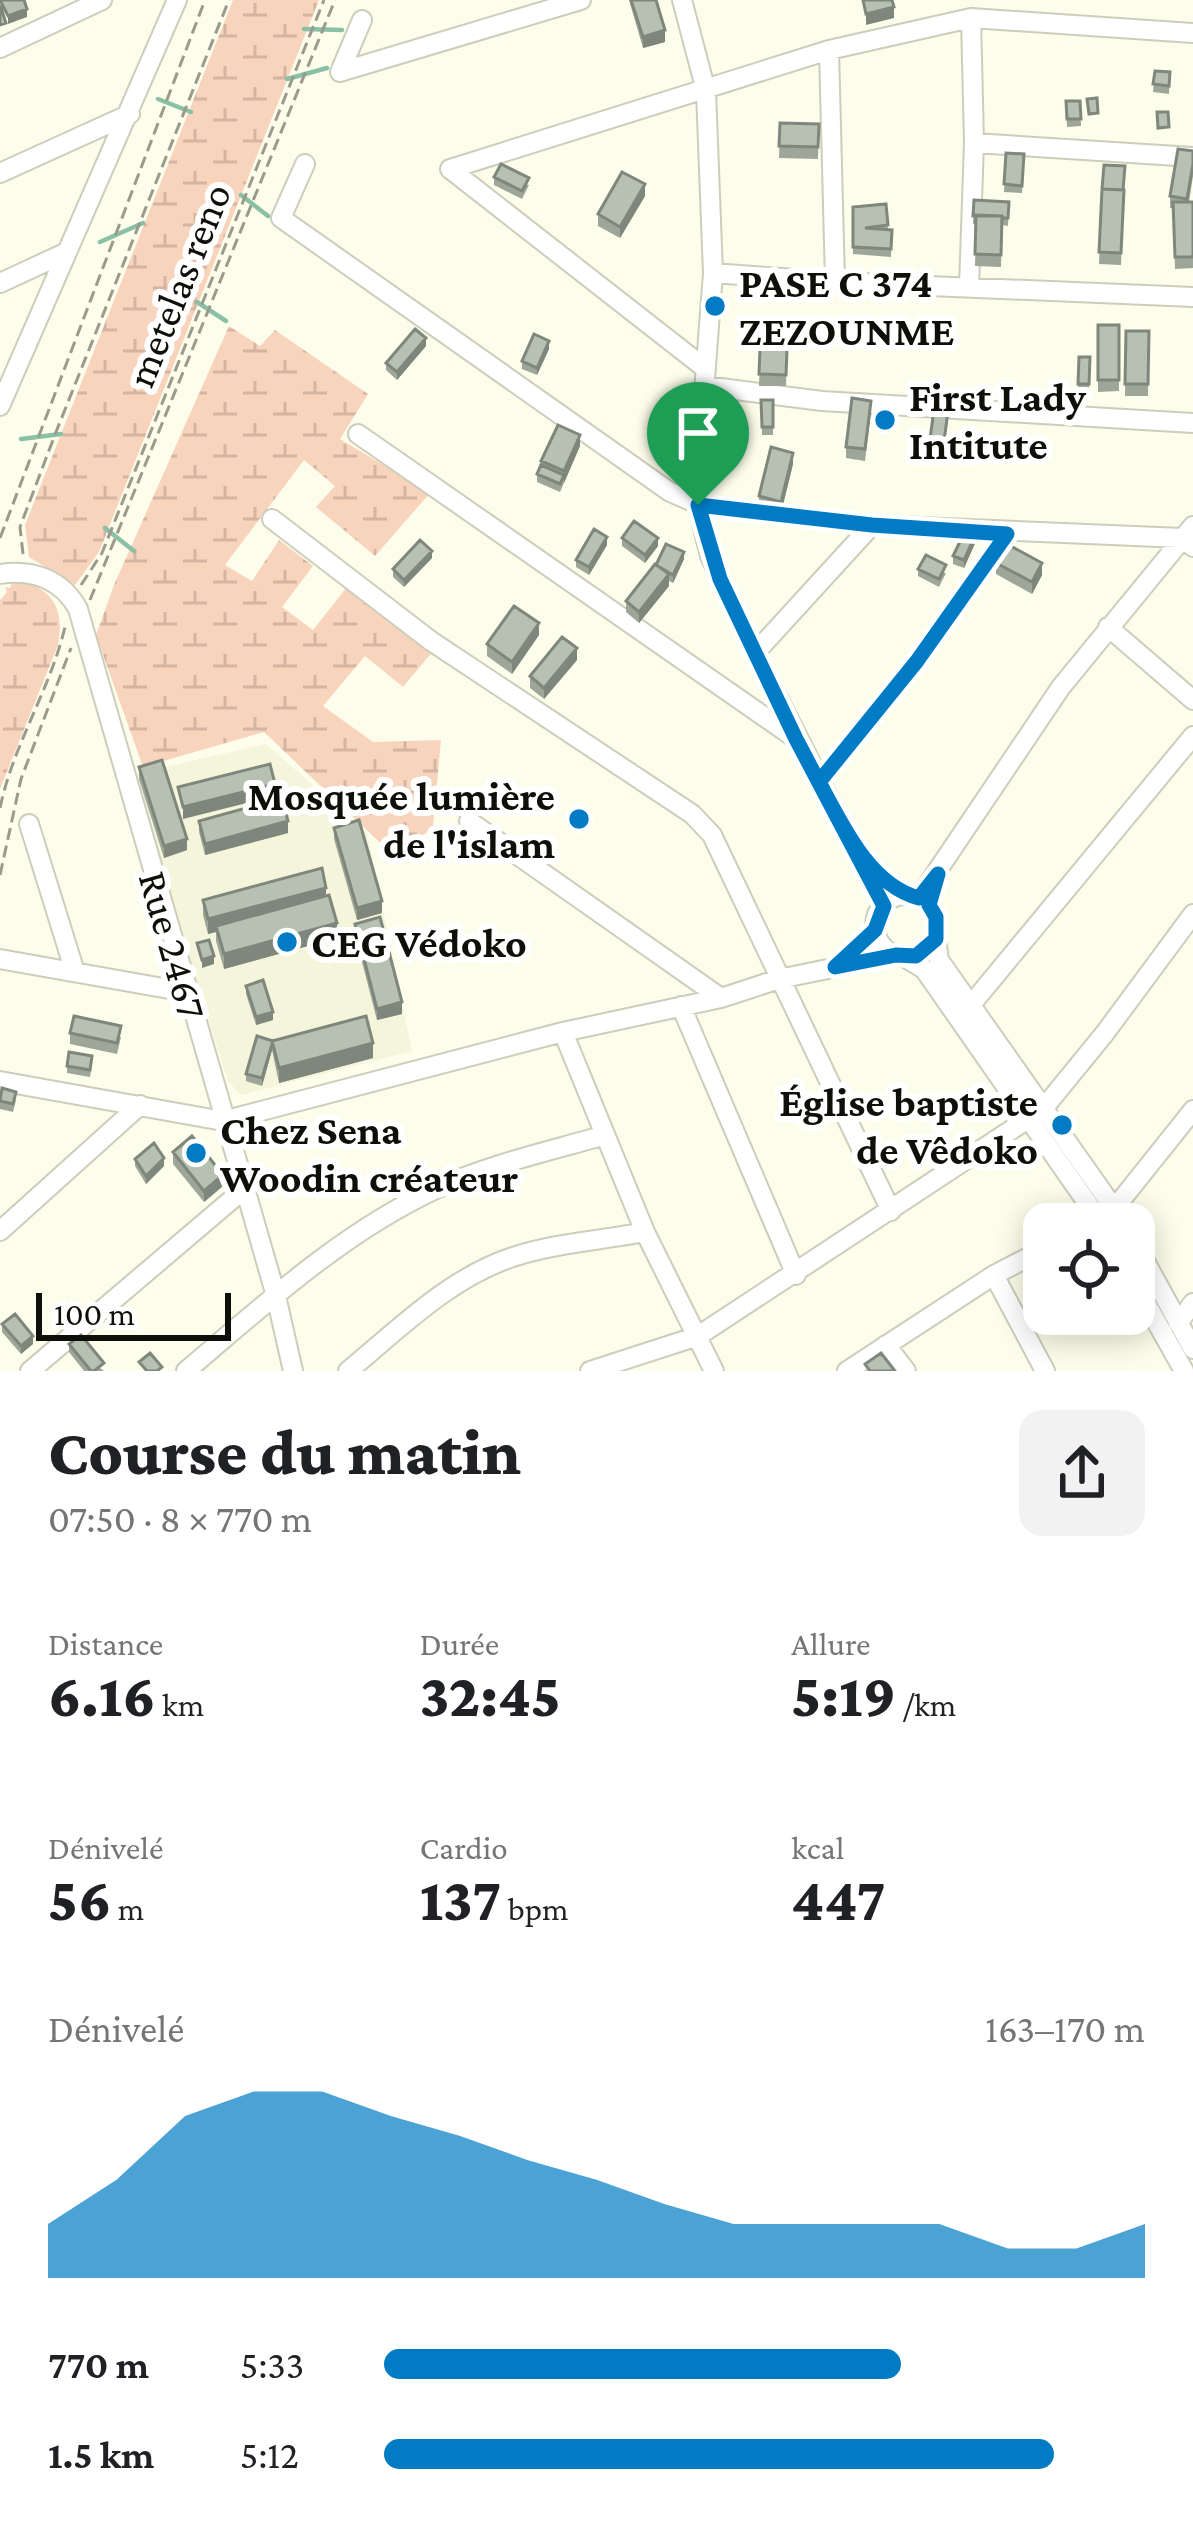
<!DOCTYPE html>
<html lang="fr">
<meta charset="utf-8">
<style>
body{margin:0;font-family:"Crimson Pro",serif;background:#f2f2f2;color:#202124;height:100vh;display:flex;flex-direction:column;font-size:45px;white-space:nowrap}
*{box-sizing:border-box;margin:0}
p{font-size:39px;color:#757577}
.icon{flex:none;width:66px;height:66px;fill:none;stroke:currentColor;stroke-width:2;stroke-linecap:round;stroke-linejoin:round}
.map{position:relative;height:1371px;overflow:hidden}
.panel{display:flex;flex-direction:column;background:#fff;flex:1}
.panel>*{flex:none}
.buttons{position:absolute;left:1023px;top:1203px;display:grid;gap:24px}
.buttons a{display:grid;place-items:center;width:132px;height:132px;border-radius:24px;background:#fff;box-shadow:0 6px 30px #0003;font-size:60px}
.scale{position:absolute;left:36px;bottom:30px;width:195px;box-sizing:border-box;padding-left:12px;border:6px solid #0f0f09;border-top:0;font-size:33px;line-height:42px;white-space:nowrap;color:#0f0f09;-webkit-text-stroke:9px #fff;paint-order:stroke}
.pin{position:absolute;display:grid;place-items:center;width:102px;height:102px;color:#fff;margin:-123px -51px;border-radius:50% 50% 50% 0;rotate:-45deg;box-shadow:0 0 12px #0007}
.pin .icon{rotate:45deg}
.round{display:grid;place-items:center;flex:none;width:126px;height:126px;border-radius:24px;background:#f2f2f2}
.overview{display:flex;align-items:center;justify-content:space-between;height:204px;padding:0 48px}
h1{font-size:66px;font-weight:800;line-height:90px}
.stats{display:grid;grid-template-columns:repeat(3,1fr);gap:18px;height:204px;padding:12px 48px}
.stats div{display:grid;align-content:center}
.stats b{font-size:60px;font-weight:800}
.stats small{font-size:33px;font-weight:400}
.stats p{font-size:33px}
.chart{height:336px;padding:24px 48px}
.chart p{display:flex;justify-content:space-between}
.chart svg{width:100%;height:216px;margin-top:12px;fill:#007bc4;opacity:.7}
ul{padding:0 48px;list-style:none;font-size:39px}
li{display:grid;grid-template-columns:192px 144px 1fr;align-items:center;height:90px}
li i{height:30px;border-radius:15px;background:#007bc4}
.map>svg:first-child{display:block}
.built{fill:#f4f5db}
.wetland{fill:url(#wetland-marsh)}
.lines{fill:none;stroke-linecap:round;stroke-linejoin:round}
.stream{stroke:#8ac0a5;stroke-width:4.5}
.minor-casing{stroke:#cdcdbc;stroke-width:22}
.path{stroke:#9a9a8d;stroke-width:3;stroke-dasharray:12 6;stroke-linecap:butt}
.minor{stroke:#fff;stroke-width:18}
.wall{fill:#9da699}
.shaded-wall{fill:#7f877d}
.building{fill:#b6c1b2;stroke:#7f877d;stroke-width:3}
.route-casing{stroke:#fff;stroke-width:24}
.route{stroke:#007bc4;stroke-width:15}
.poi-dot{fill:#007bc4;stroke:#fff;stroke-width:4.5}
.labels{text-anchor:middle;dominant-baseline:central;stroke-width:12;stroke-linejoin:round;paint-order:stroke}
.poi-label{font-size:42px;font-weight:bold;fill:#0f0f09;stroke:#fff;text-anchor:start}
.street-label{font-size:42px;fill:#0f0f09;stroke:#fff}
</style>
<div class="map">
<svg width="1193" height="1371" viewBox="0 0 1193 1371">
<defs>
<pattern id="wetland-marsh" width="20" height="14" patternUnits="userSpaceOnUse" patternTransform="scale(3)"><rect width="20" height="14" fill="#f9d4bd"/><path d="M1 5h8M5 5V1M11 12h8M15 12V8" fill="none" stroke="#d4b5a1"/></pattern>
</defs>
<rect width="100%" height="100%" fill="#fdfdeb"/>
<path class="built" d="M266,744L367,833L412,1051L241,1095L228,1081L130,775Z"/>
<path class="wetland" d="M233,0H319L99,552L75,585L29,557L25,525Z
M229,326L260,346L275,330L368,394L340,439L430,493L375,556L316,507L335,486L304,460L225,565L252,581L279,540L313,566L282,607L313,630L350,583L434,650L403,687L365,656L323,706L373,742L441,740L433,827L396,858L264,732L143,767L96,635L114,585Z
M13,579C52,587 65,607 58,645L0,789V600L7,592L5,587L10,588Z"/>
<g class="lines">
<path class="stream" d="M304,29L342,30
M287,79L327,68
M158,99L191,112
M241,195L268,216
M100,242L143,223
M197,302L226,321
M21,439L61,434
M105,528L134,551"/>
<defs>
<path id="minor" d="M682,0L706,91L713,273L698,471V504L704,532L710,556L755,653L884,906
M0,48L102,0
M829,50L835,282
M340,72L581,0
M340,72L362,20
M974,143L1193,157
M305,164L281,218L670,492L698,504L872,525L1182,538L1193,547
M450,169L829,50L971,18L1193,33
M450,169L706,369
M0,173L130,114
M713,273L835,282L1193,297
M0,283L67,252
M969,287L974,143L971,18
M705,386L822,401L1193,423
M0,406L177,0
M358,434L792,736
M272,519L431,641L692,814L712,835L891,1211
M0,574C32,569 62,579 78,609L276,1296L293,1371
M1108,627L1193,700
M755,653L872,525
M819,781L917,661L1007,534
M469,821L721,998
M29,824L75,972
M875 926a31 31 0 1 1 62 0a31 31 0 1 1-62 0Z
M919,898L1061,687L1193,526
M936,939L939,960L1125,1224
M904,957L924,969L1102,1224
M0,959L186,992
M681,1006L796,1275
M970,1006L1193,736
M563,1032L645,1232L714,1371
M0,1081L223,1121L563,1032L721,998L779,979L896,955
M1110,1214L1193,1110
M0,1231L140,1105
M1134,1241L1193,1349
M994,1275L1045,1371
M1134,1282L1184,1371
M1178,1323L1193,1303
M886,1345L906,1371
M30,1371L243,1190
M186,1371C265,1304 343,1232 438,1188C491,1164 550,1151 605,1135
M348,1371C399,1329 451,1276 516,1256C557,1243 603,1240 645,1232
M590,1371L698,1336L1043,1109L1105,1033L1193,914
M847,1371L994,1275L1044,1249"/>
</defs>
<use href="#minor" class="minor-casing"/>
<path class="path" d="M0,538L205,0
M23,554L20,527L56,432L229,0
M81,585L102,553L324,0
M90,600L335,0
M0,808C13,745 50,690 65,627
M0,875L21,779L71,648"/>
<use href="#minor" class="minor"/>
</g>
<path class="wall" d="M629,0H656L665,42L643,48Z
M1155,71L1170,72L1169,94L1153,92Z
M1066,101H1080L1081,126L1067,127Z
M780,123L819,124L818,159L779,158Z
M1193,151V176L1189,202H1193V268L1175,269L1173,208H1170V196Z
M1006,153L1024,154L1022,193L1004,192Z
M1125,166L1121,265L1099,264L1102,189Z
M494,177L529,185L522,199L494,185Z
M645,196L620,238L598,226V214Z
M974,200L1009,202L1008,226L1002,225L1001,267L975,266L976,224H973Z
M886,204L888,230H892L891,257L853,254V207Z
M761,324L788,325L786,386H759Z
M1098,325H1119V391L1098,392Z
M1126,331H1149L1148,396H1125Z
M426,346L397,380L386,370V363Z
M549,349L537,375L522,369V361Z
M1079,357H1090L1089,392H1078Z
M761,400H773V435H762Z
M871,412L865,461L846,458V447Z
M949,412L944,449L930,447V439Z
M580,446L560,492L537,482V474L541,461Z
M793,464L781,513L759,508V496Z
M622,538L658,546L645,563L622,546Z
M977,539L964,568L953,564V556Z
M607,545L589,575L576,567V560Z
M432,558L404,587L393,577V569Z
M684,559L673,583L669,581V586L639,623L626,612V601L656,565Z
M996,563L1042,575L1032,594L996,574Z
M918,569L946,573L939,587L918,576Z
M539,635L512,674L487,656V644Z
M577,660L544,699L530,688V676Z
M139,767L187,850L164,858L139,779Z
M199,821L288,833L205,855L199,832Z
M334,828L382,913L357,920L334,839Z
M326,896L337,938L224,969L216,941V932L208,934L203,915V900Z
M355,924L402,1014L377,1020L355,935Z
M246,986L273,1020L256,1025L246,994Z
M70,1033L121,1037L117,1054L70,1044Z
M272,1041L373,1058L279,1083L272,1050L262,1086L246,1081V1074Z
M92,1063L90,1077L67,1073V1066Z
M0,1095L16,1100L13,1112L0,1109Z
M173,1152L223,1186L204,1202L173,1164Z
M135,1159L164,1166L146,1184L135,1166Z
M2,1324L33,1344L21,1354L2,1332Z
M69,1344L104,1371H84L69,1352Z"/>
<path class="shaded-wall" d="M894,7V18L866,25V14Z
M27,9V17L8,24V16Z
M665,30V42L643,48V37Z
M645,184V196L620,238V227Z
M426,338V346L397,380V372Z
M549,341V349L537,375V368Z
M580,435V446L564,483V471Z
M793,453V464L781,513V502Z
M977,531V539L964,568V560Z
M607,537V545L589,575V567Z
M658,538V546L645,563V555Z
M432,551V558L404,587V580Z
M684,552V559L673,583V575Z
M1042,563V575L1032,594V582Z
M669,574V586L639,623V612Z
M539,623V635L512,674V662Z
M577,648V660L544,699V688Z
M275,784V796L183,819V807Z
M288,821V833L205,855V844Z
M187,839V850L164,858V846Z
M326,888V903L216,926V932L208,934V919Z
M382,901V913L357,920V908Z
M337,923V938L224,969V954Z
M214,956V964L202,968V960Z
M402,1002V1014L377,1020V1009Z
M273,1012V1020L256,1025V1017Z
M272,1043V1050L262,1086V1078Z
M373,1043V1058L279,1083V1068Z
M164,1158V1166L146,1184V1176Z
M223,1175V1186L204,1202V1191Z
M33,1336V1344L21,1354V1346Z"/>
<path class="building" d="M0,0H24L27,9L8,16Z
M631,0H656L665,30L643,37Z
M863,0H892L894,7L866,14Z
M0,5L6,23L0,25Z
M1155,71L1170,72L1169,86L1153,84Z
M1097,98L1098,113L1089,114L1087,99Z
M1066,101H1080L1081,119H1067Z
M1157,112H1168L1169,127L1158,128Z
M780,123L819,124L818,147L779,146Z
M1178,149L1193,151V164L1187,199L1170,196Z
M1006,153L1024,154L1022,186L1004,184Z
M501,164L529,178L522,191L494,177Z
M1104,165L1125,166L1123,190L1102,189Z
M622,172L645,184L620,227L598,214Z
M1102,189L1124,190L1121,253L1099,252Z
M974,200L1009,202L1008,218H1002V216H973Z
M1173,202H1193V257H1175Z
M886,204L888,225L865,228L892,230L891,249L853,247V207Z
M976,215L1002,216L1001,255L975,254Z
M761,324L788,325L786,375L759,374Z
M1098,325H1119V380H1098Z
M415,329L426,338L397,372L386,363Z
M1126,331H1149L1148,384H1125Z
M534,334L549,341L537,368L522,361Z
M1079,357H1090L1089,384H1078Z
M852,398L871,401L865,449L846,447Z
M761,400H773V427H762Z
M935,402L949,404L944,441L930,439Z
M558,425L580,435L564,471L541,461Z
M771,447L793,453L781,502L759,496Z
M541,465L564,475L560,484L537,474Z
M634,521L658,538L645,555L622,538Z
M967,527L977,531L964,560L953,556Z
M594,529L607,537L589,567L576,560Z
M420,540L432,551L404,580L393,569Z
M666,544L684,552L673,575L656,565Z
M1007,544L1042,563L1032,582L996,563Z
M926,555L946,565L939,579L918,569Z
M655,564L669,574L639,612L626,601Z
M514,606L539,623L512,662L487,644Z
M562,637L577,648L544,688L530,676Z
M162,760L187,839L164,846L139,767Z
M270,764L275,784L183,807L178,787Z
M282,798L288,821L205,844L199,821Z
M359,820L382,901L357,908L334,828Z
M322,868L326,888L208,919L203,900Z
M329,895L337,923L224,954L216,926Z
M380,917L402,1002L377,1009L355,924Z
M209,940L214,956L202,960L197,943Z
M263,980L273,1012L256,1017L246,986Z
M74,1016L121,1026L117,1043L70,1033Z
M366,1016L373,1043L279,1068L272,1041Z
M257,1036L273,1041L262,1078L246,1074Z
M69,1052L92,1056L90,1070L67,1066Z
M2,1088L16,1092L13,1104L0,1101Z
M192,1136L223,1175L204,1191L173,1152Z
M154,1143L164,1158L146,1176L135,1159Z
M15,1314L33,1336L21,1346L2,1324Z
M81,1335L104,1363L94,1371H91L69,1344Z
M150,1353L162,1367L157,1371H147L139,1362Z
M881,1353L895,1371H870L865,1364Z"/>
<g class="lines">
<defs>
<path id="route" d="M698,505L720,579L796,739L884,906L875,930L835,967L896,955L916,956L936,939V917L929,905L938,874L919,898C869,885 842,824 819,782L917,661L1007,534L872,525L698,505"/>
</defs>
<use href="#route" class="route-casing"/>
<use href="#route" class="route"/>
</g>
<g class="poi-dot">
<circle cx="715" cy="306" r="12"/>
<circle cx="885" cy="420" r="12"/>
<circle cx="579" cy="819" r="12"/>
<circle cx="287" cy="942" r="12"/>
<circle cx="1062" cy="1125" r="12"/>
<circle cx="196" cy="1153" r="12"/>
</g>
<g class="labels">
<g class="poi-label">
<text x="739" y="282">PASE C 374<tspan x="739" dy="48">ZEZOUNME</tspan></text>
<text x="909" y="396">First Lady<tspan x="909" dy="48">Intitute</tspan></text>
<text x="555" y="795" text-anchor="end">Mosquée lumière<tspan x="555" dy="48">de l'islam</tspan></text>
<text x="311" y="942">CEG Védoko</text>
<text x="1038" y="1101" text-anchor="end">Église baptiste<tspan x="1038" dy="48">de Vêdoko</tspan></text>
<text x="220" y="1129">Chez Sena<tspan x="220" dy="48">Woodin créateur</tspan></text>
</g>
<g class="street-label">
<text transform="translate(178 285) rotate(-68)">metelas reno</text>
<text transform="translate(173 945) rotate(74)">Rue 2467</text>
</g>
</g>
</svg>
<div class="buttons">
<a><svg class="icon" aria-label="locate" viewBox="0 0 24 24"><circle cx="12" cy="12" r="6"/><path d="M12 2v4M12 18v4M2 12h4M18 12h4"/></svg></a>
</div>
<div class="scale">100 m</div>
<div class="pin" style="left:698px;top:505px;background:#1e9e55"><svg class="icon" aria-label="arrive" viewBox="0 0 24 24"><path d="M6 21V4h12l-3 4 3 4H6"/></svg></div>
</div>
<section class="panel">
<div class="overview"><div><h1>Course du matin</h1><p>07:50 · 8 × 770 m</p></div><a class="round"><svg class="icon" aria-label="share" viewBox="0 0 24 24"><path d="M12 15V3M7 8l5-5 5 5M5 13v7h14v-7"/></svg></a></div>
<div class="stats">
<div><p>Distance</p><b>6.16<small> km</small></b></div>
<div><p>Durée</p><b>32:45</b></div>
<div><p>Allure</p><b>5:19<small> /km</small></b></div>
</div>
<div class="stats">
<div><p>Dénivelé</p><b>56<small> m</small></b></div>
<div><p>Cardio</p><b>137<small> bpm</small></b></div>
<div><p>kcal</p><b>447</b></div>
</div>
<div class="chart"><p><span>Dénivelé</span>163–170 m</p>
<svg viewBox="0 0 160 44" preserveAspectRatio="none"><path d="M0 44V33L10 24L20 11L30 6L40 6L50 11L60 15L70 20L80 24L90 29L100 33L110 33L120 33L130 33L140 38L150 38L160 33V44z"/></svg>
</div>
<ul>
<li><b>770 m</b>5:33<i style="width:68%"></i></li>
<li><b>1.5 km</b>5:12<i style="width:88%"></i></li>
</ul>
</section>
